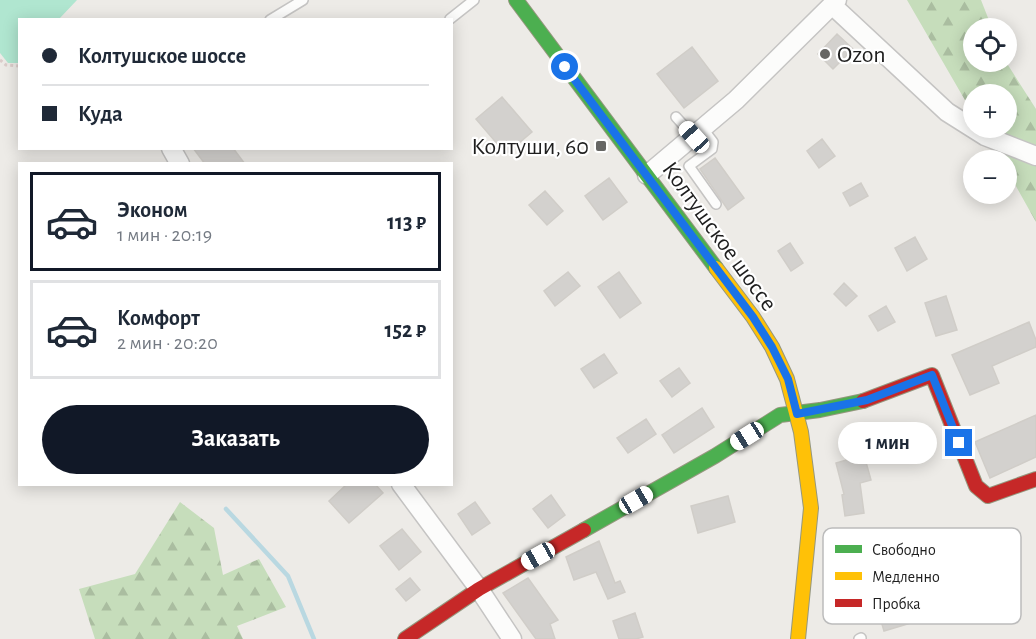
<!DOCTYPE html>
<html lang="ru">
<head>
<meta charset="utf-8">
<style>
  :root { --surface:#fff; --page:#f6f6f7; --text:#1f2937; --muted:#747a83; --line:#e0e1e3; --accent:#111827 }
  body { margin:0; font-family:"Alegreya Sans",sans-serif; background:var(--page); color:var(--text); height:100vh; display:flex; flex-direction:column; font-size:22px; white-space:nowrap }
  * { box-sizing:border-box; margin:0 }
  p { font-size:20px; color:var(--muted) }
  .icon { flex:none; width:33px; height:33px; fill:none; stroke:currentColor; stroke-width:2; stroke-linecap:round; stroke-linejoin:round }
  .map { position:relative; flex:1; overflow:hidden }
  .panel { position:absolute; left:18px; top:162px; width:435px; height:324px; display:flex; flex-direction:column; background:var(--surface); border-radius:0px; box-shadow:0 3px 15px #0003 }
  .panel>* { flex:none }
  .top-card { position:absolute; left:18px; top:18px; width:435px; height:132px; border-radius:0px; box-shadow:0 3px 15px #0003; display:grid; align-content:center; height:132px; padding:0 24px; background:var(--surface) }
  .controls { position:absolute; left:963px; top:18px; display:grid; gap:12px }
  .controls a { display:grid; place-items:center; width:54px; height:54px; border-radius:50%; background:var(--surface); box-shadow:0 3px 15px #0003; font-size:30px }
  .end { position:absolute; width:27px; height:27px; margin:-14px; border:8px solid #1a73e8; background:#fff; box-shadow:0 0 0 3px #fff }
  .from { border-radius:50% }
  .bubble { position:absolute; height:42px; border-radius:21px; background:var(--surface); box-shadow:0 3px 15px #0003; font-size:20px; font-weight:600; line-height:42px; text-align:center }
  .car { position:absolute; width:18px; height:36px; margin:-18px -9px; border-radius:8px; box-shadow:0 0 4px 2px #0007; background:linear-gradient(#fff 24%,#345 0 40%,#fff 0 76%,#345 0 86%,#fff 0) }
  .top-card b { display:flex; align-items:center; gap:21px; height:57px; font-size:22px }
  .top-card b+b { border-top:2px solid var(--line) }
  .top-card i { width:15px; height:15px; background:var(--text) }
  ul { padding:10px 0 0; list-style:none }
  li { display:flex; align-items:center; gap:18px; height:99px; margin:0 12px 9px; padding:0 12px; border:3px solid var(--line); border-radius:0px }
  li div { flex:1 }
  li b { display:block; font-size:22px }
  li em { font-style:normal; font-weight:600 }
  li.on { border-color:var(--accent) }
  li>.icon { width:54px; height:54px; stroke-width:1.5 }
  .button { display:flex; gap:12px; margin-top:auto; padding:12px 24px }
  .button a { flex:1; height:69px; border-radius:36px; background:var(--accent); color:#fff; font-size:24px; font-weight:600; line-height:69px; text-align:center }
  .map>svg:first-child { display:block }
</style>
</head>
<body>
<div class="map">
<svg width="1036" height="639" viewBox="0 0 1036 639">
  <defs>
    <pattern id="forest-firs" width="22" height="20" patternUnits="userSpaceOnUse" patternTransform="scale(1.5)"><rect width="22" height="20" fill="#c6ddbb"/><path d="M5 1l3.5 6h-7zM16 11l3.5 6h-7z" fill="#aabda0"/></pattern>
  </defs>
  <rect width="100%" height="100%" fill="#edebe7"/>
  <path fill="url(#forest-firs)" d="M907,0H981L992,28H974V62H1006L1036,109V222L1007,170L1006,160H1001L982,128H1006V94H974L973,114Z
    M180,502L214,528L223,575L259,559L286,607L237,626L243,639H95L79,589L135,574Z"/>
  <path fill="#b0e6d0" d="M0,0H77L59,19L20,20L18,63H8L0,53Z"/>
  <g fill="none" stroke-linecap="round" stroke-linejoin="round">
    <path stroke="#b9d8e1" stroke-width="4.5" d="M226,509L288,576L314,639"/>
  </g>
  <path fill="#d3d1ce" stroke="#d0cdc8" stroke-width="1.5" d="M837,34L853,49L833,69L818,54Z
    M692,47L718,81L684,108L657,74Z
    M502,97L532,132L506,154L476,119Z
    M822,139L835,156L819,168L807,151Z
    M193,148H233L245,164H205Z
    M715,158L744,198L728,210L700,169Z
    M609,178L627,202L603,220L585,196Z
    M861,183L868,196L850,206L843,193Z
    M545,191L563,211L547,225L529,205Z
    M915,237L927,259L907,271L895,248Z
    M790,243L803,263L791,271L778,251Z
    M568,272L580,286L555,306L544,291Z
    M619,272L641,303L620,318L598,287Z
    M844,283L857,296L846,306L834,294Z
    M946,296L957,330L936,336L925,303Z
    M886,306L895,322L878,331L869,316Z
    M1029,322L1036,340V347L992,366L999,383L970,395L952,355Z
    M604,354L617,373L594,388L581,369Z
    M679,368L690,383L672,397L660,381Z
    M702,408L714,427L674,453L662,435Z
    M1036,415V457L990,478L975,442Z
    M646,419L656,434L628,453L617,438Z
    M864,455L871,480L860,483L864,513L845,516L842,495L844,494L836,463Z
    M347,484H375L383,493L349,523L329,501Z
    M551,495L565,515L548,528L533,509Z
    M728,496L735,522L698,533L691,506Z
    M475,502L490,523L472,535L458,514Z
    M402,529L421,552L399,570L380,546Z
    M599,541L615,583L620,581L625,592L608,599L596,572L574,580L566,557Z
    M410,578L420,590L406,601L396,589Z
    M528,578L558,620L550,624L555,639H536L503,593Z
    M934,590L941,614L884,631L877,607Z
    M635,613L643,637L636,639H619L613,621Z"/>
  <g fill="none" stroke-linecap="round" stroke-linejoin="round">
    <g stroke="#c5c4c3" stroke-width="12">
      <path id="lane" d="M450,19L474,0
        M270,20L303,0
        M676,117L694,137
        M703,129L713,142L712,149L689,166L716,204
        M859,639L861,638"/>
    </g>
    <g stroke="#c5c4c3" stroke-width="21">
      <path id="street" d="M832,5L947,112L985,136L1036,156
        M171,148L180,164
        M647,175L736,100L837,0
        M401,484L479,589L512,639"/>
    </g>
    <g stroke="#95977e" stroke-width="16">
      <path id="fast" d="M516,0L716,268
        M584,530L715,456L780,415L820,410L863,401"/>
    </g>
    <g stroke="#95977e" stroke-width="16">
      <path id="slow" d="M716,268L753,317L772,347L787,379L801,432L811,508L798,639"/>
    </g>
    <g stroke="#95977e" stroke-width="16">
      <path id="jam" d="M863,401L932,375L976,486L988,496L1036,479
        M405,639L479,589L584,530"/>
    </g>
    <path stroke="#dbccca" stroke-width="3" stroke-dasharray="3 3" stroke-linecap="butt" d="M0,60L6,65L20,66"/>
    <use href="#lane" stroke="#fcfcfb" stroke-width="9"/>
    <use href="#street" stroke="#fcfcfb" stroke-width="18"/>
    <use href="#fast" stroke="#4caf50" stroke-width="14"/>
    <use href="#slow" stroke="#ffc107" stroke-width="14"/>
    <use href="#jam" stroke="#c62828" stroke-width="14"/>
  </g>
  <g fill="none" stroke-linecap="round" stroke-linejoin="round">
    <path stroke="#1a73e8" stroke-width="8" d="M565,67L753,317L772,347L788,379L797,414L867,400L932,375L959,443"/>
  </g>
  <g fill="#666664" stroke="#fff" stroke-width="2">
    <circle cx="825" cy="54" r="6"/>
    <rect x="595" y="140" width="12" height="12" rx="3"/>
  </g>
  <g text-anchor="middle" stroke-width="4.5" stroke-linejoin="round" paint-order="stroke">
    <g font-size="24" fill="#1e1e1e" stroke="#fff" text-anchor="start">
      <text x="837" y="62">Ozon</text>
      <text x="589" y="154" text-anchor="end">Колтуши, 60</text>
    </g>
    <g font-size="24" fill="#1e1e1e" stroke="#fff">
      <text transform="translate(720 236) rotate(54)" y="8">Колтушское шоссе</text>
    </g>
  </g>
  <rect x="823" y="528" width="198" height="96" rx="9" fill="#fff" stroke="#bcbcbc" stroke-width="1.5"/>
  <rect x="835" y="545" width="27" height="8" fill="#4caf50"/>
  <rect x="835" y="572" width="27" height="8" fill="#ffc107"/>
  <rect x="835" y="599" width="27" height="8" fill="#c62828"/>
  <g font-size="16" fill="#1e1e1e">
    <text x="872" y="555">Свободно</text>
    <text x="872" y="582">Медленно</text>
    <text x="872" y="609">Пробка</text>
  </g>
</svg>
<div class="controls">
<a><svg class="icon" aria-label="locate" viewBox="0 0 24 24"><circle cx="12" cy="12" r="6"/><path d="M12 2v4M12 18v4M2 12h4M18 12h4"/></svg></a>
<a>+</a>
<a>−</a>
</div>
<i class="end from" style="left:565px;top:67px"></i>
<i class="end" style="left:959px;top:443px"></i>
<div class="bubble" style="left:838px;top:422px;width:99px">1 мин</div>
<i class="car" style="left:694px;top:137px;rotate:318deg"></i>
<i class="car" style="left:747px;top:436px;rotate:238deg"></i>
<i class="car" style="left:636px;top:500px;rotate:60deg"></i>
<i class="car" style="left:538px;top:556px;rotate:241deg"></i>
<div class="top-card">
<b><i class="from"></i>Колтушское шоссе</b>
<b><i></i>Куда</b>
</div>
<section class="panel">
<ul>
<li class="on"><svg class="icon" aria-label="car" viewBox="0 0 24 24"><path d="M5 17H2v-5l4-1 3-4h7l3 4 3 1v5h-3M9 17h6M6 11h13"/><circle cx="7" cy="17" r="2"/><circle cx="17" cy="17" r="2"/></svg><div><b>Эконом</b><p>1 мин · 20:19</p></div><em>113 ₽</em></li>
<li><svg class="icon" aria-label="car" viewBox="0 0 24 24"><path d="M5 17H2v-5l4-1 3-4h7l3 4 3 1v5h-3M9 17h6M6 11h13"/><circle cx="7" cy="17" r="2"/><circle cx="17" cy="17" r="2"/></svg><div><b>Комфорт</b><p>2 мин · 20:20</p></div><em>152 ₽</em></li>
</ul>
<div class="button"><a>Заказать</a></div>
</section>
</div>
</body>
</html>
